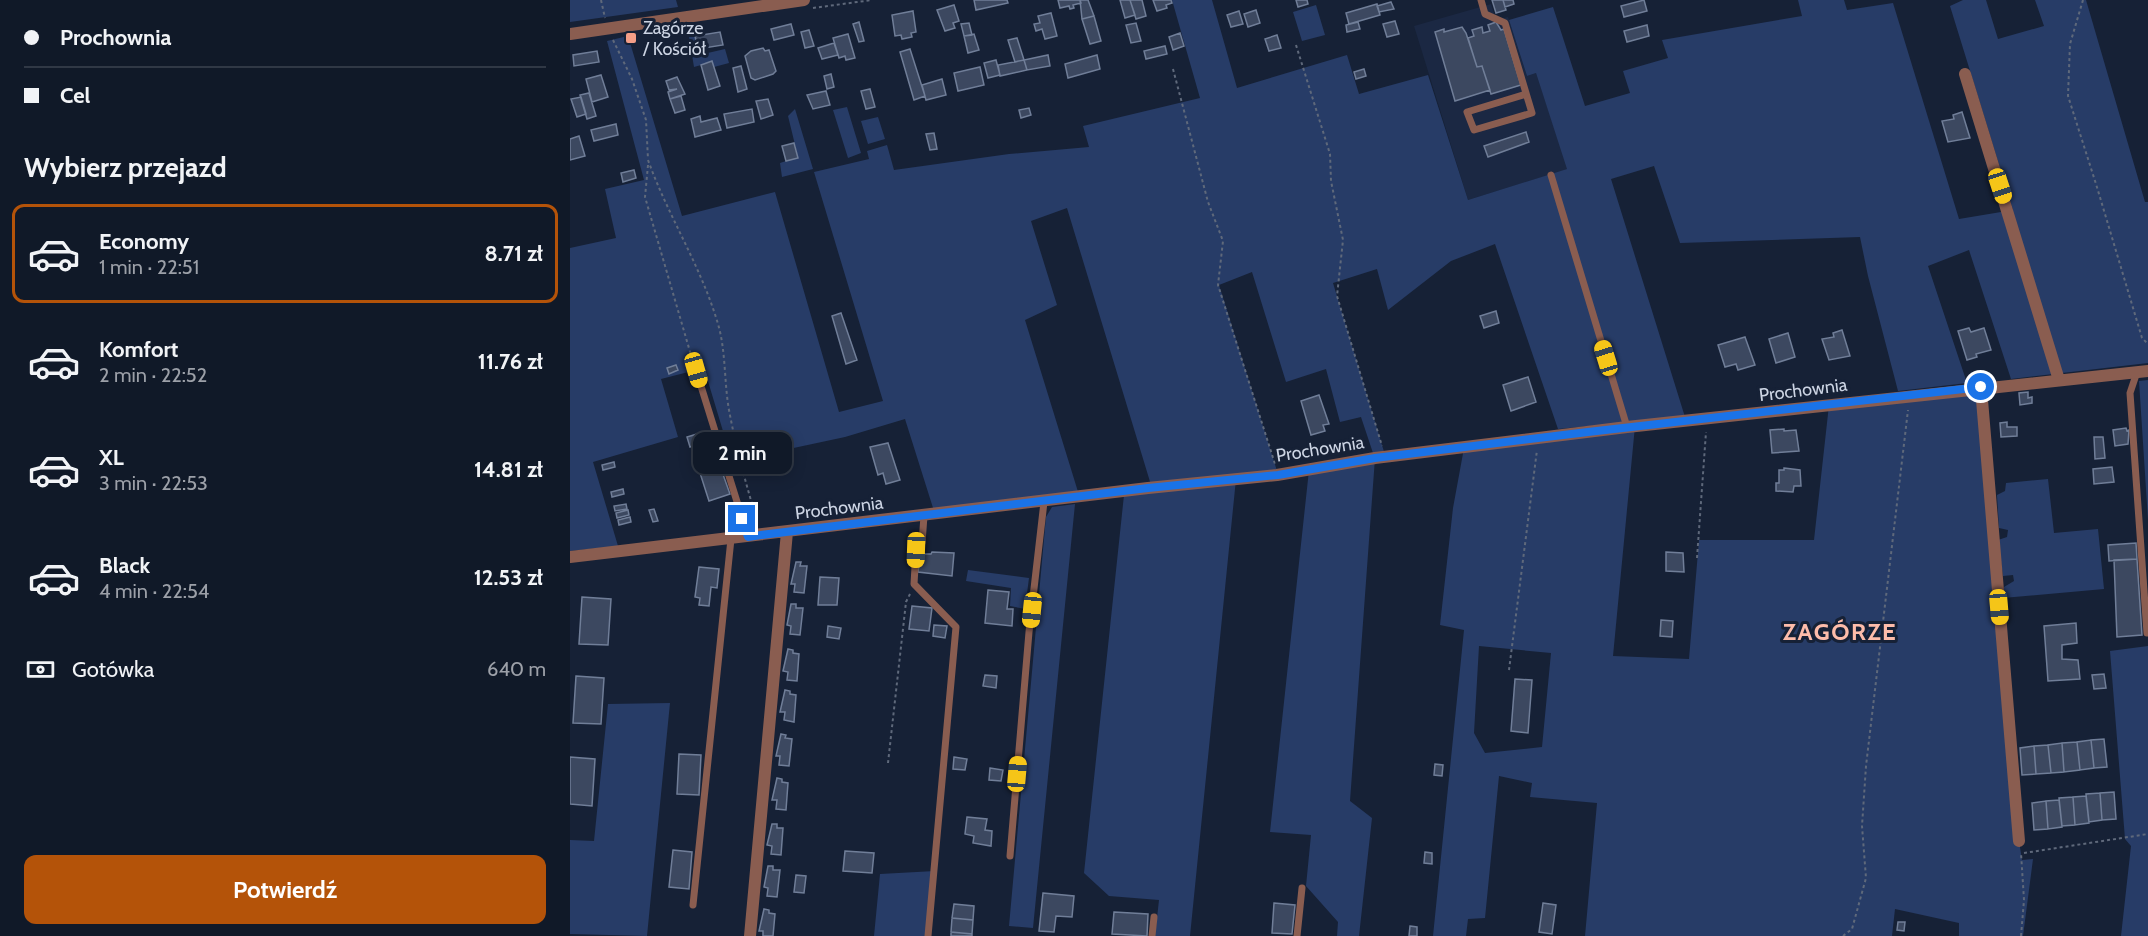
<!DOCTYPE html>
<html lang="pl">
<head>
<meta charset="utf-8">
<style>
  :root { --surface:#101928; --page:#1e2634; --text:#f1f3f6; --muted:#9ca0a8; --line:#303845; --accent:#b45309 }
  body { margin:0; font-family:Cabin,sans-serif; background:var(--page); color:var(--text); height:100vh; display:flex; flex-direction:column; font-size:22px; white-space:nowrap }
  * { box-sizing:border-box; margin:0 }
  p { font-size:20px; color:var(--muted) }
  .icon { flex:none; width:33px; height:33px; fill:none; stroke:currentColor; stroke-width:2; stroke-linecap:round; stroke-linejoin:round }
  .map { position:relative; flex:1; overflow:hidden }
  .details { display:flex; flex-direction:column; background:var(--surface); width:570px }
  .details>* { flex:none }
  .hud { display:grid; align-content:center; height:132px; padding:0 24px; background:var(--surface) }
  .end { position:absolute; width:27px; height:27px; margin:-14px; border:8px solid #1a73e8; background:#fff; box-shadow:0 0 0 3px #fff }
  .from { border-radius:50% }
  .bubble { position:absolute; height:42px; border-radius:12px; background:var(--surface); box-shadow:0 3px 15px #0003,0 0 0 2px var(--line); font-size:20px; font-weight:700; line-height:42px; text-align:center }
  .car { position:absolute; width:18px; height:36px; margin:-18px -9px; border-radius:8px; box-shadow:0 0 4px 2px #0007; background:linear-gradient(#f5c518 24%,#345 0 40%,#f5c518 0 76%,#345 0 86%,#f5c518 0) }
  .hud b { display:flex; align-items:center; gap:21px; height:57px; font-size:22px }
  .hud b+b { border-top:2px solid var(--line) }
  .hud i { width:15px; height:15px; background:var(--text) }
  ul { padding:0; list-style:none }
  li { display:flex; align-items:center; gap:18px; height:99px; margin:0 12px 9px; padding:0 12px; border:3px solid transparent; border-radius:12px }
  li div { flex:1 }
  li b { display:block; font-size:22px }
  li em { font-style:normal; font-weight:700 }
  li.on { border-color:var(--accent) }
  li>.icon { width:54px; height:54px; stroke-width:1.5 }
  h2 { padding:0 24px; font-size:27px; line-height:72px }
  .pay { display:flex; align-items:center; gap:15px; height:66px; padding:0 24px; font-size:22px }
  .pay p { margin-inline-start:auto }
  .primary-button { display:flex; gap:12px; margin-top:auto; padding:12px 24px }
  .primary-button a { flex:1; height:69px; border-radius:12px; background:var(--accent); color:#fff; font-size:24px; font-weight:700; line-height:69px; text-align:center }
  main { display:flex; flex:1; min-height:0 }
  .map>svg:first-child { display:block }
</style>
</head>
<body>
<main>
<section class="details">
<div class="hud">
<b><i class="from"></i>Prochownia</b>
<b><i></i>Cel</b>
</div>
<h2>Wybierz przejazd</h2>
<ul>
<li class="on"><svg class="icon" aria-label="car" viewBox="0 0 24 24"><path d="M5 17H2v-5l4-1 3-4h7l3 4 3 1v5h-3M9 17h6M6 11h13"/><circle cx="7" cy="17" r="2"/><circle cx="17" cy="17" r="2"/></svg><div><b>Economy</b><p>1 min · 22:51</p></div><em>8.71 zł</em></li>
<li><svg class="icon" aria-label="car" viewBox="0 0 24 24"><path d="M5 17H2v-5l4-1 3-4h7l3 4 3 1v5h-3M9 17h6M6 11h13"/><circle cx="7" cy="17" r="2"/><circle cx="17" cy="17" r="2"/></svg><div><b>Komfort</b><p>2 min · 22:52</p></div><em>11.76 zł</em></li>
<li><svg class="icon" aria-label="car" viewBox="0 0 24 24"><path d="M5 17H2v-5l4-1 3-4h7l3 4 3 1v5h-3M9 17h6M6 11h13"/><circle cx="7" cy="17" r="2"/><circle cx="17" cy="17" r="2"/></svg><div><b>XL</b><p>3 min · 22:53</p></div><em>14.81 zł</em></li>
<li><svg class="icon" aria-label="car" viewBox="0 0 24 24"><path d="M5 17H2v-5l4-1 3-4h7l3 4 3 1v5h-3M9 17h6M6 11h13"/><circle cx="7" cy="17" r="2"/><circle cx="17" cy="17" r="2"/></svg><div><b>Black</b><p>4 min · 22:54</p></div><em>12.53 zł</em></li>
</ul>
<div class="pay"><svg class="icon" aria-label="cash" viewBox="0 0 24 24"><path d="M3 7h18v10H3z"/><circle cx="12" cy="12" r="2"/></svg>Gotówka<p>640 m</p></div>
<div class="primary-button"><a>Potwierdź</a></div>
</section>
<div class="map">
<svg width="1578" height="936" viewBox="0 0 1578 936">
  <rect width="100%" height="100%" fill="#162136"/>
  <path fill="#1b2843" d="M921,4L926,20L938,17L957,76L966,73L998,169L898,200L844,26Z"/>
  <path fill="#273c67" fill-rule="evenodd" d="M0,0H106L108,7L0,22Z
    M602,0H642L667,88L777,55L789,94L858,75L898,200L997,169L966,73L957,76L939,20L983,7L1015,106L1060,93L1053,71L1098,58L1092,40L1232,16L1228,0H1274L1277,10L1323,3L1389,219L1443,210L1380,6L1393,0H1416L1428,39L1474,26L1465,0H1516L1575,202H1578V363L1441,379L1399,250L1358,266L1397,383L1328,391L1298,276L1290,237L1110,243L1084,166L1041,179L1115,417L988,429L925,244L881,261L818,310L807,269L763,283L815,455L804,456L791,417L770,422L756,369L716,382L682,272L649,285L707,471L581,485L497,208L461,221L487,305L455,320L509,495L364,511L335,419L275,437L162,461L134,368L91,379L108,437L23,462L48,546L0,551V248L46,238L35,189L74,180L37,41L58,36L112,216L205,192L269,412L313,401L244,172L299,159L297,151L317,145L324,170L439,154L519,147L513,126L630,98Z
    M746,5L755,35L732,41L723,12Z
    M125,36L129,55L155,49L159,63L144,67L142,62L124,67L119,37Z
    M277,107L291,153L278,158L263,110Z
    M225,109L243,169L212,177L210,163L228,157L218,116Z
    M308,117L315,139L298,144L291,121Z
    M1578,380V520L1569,381Z
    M1411,388L1449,841L1452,860L1463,859L1453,936H1389V923L1325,909L1322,936H1015L1027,803L960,797L962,783L929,776L915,918L898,919L896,936H863L894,630L870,625L883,508L894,448L1065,426L1043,656L1119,659L1129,540H1244L1259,405ZM909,646L981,653L972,747L915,753L904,733Z
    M805,458L780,801L802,818L789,936H767L768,922L736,886L741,835L700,832L739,470Z
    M666,479L620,936H585L589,900L539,896L514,873L554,495Z
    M1478,479L1484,533L1528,529L1534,589L1433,598L1434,587L1444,581L1443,575L1433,576L1428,540L1437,537L1438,530L1429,528L1427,495L1435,491L1436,483Z
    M505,504L463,928L439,926L476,517L482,507Z
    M398,570L459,578L455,609L440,606L441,588L396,581Z
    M1578,646V936H1551L1561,846L1555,839L1540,651Z
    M100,703L77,936L0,934V840L24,841L38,704Z
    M365,871L355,936H304L310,874Z"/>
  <path fill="#3c4860" stroke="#707e98" stroke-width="1.5" d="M404,0H437L438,3L406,10Z
    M488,0H510L511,3L503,5L504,8L500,9L499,6L490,8Z
    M510,0H518L524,16L512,19Z
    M550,0H560L565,15L555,18Z
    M560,0H572L576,16L566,19Z
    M583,0H601L602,3L596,5L597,8L587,11Z
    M726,0H737L738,4L728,7Z
    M922,0H933L936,10L926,13Z
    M933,0H943L944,4L935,7Z
    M1074,0L1077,11L1054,17L1051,6Z
    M821,2L824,9L809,12L807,6Z
    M807,4L810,15L779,24L776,13Z
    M384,5L389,21L383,23L385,28L375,31L367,10Z
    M686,10L690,23L678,27L674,14Z
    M343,11L346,32L341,33L342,37L332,39L331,35L325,36L322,15Z
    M669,11L673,24L661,27L657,15Z
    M481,13L487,36L475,39L472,29L466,31L464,24L470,23L468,16Z
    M524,16L531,41L520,44L512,19Z
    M825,21L829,34L817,37L813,24Z
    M289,22L294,41L289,42L283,24Z
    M788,22L790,29L777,32L776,25Z
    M926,22L931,30L934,29L951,85L921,94L912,66L907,67L898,38L904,36L902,30L912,27L913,33L920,31L918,25Z
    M399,23L402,35L394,36L391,24Z
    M566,23L571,41L561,43L556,25Z
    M221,24L224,35L204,40L201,29Z
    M1077,25L1079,36L1057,42L1054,31Z
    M892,27L896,33L907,67L912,66L920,90L885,101L865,32L874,29V32Z
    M239,30L244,46L235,48L231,32Z
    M150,32L153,45L128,49L125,36Z
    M610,33L614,46L603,50L599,37Z
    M278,34L285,58L276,60L275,56L269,58L263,38Z
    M404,34L409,50L398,53L394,36Z
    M707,35L711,48L699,51L695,39Z
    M447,38L454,60L445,62L438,40Z
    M264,43L268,55L252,59L248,48Z
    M595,46L597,54L576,59L574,51Z
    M193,48L195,51L199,50L206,71L203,74L185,80L181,78L175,56L181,51Z
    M340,49L355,96L344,100L330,52Z
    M27,51L29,62L4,66L3,55Z
    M478,55L480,66L457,70L454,60Z
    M527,55L530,69L498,78L495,64Z
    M426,60L430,75L418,78L414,63Z
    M454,60L457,70L430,76L428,65Z
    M142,61L150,86L138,90L131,65Z
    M171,66L177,89L168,92L163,68Z
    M410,67L414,85L388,91L384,73Z
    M794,69L796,76L786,79L784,72Z
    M261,74L264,87L257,89L254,76Z
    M31,75L38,97L22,102L16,79Z
    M107,77L115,94L100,99L98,92L107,89L99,90L96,81Z
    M372,79L376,95L356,100L352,85Z
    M300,89L305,107L296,109L291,91Z
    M256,91L260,105L243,109L237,95Z
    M19,93L26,116L17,119L10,95Z
    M111,96L115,110L105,113L100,99Z
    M11,97L16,114L7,117L1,99Z
    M198,99L203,115L191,119L186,101Z
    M459,108L461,115L451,118L449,110Z
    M182,109L184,122L157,128L154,114Z
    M1392,112L1400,138L1378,142L1372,121L1384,119L1383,115Z
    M130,116L131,122L147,118L151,130L125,137L121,119Z
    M46,124L48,135L24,141L21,130Z
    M956,132L959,142L918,157L914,146Z
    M364,133L367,149L360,150L356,134Z
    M9,136L15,156L0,160V139Z
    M224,143L228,158L216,161L212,146Z
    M64,170L66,178L53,182L51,173Z
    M926,311L929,323L914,328L910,316Z
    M271,313L287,360L276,364L262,316Z
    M1399,328L1401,332L1414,328L1421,350L1406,354L1407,357L1397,360L1388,331Z
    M1272,330L1280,356L1259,360L1252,339L1264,337L1263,333Z
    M1218,333L1225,357L1206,363L1199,339Z
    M1175,337L1185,365L1168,370L1166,364L1155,367L1148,345Z
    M106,365L108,370L99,374L97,368Z
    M958,377L966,402L941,411L933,385Z
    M1458,392V398L1462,397V403L1450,405L1449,393Z
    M749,395L759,424L753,425L755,431L741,435L731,401Z
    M1437,422V427H1447V436L1431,437L1430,423Z
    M1556,428L1557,431L1559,430L1558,444L1545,446L1543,430Z
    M1214,429V431L1226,430L1229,451L1202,453L1200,430Z
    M127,434L129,444L120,447L117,437Z
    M1524,437H1533L1535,458L1525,459Z
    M318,443L330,480L316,484L313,473L308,475L300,447Z
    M133,456L136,466L127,469L124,459Z
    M44,462L45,467L33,470L32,465Z
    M150,466L160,494L139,501L130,473Z
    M1542,467L1544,482L1524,484L1523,469Z
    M1214,468L1230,470L1231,486H1224L1223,492L1206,491V483H1209V470H1214Z
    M53,489L54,494L42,497L41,492Z
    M56,504L57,509L45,511L44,506Z
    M84,509L88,521L83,522L79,510Z
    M58,510L59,515L47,518L46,513Z
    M60,517L61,522L49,525L48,520Z
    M1566,543L1567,559L1539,561L1538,545Z
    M362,552L384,553L382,576L348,572L350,554H361Z
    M1096,552L1113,553L1114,572L1096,571Z
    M1567,559L1572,635L1547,637L1544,560Z
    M226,562H231L230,566H237L234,593L224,592L225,584H221Z
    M129,567L149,569L147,588L141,587L139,606L129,605L130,598L125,597Z
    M250,577L269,578L267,605H248Z
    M418,590L439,592L437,609H443L442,626L415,623Z
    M12,597L41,599L38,645L9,644Z
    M221,604H226V608H233L230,635L220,634L221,626L217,625Z
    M342,606L362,608L359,631L339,629Z
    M1091,620L1103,621L1102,637L1090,636Z
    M1506,623L1507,643L1492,645V659L1508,660L1510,679L1478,681L1474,626Z
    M364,625L377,626L375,638L363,636Z
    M258,626L271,628L269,639L257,637Z
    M218,649L223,650V653L229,654L227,681L217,680L218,672L213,671Z
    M1534,674L1536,688L1524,689L1522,675Z
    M415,675L427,676L426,688L413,686Z
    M6,676L34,678L31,724L3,723Z
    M945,679L962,680L958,733L941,731Z
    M215,690L220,691V694L226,695L224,722L214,720L215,712H210Z
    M211,734L216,735L215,738L222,739L219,766L209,765L210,756H206Z
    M1534,739L1537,767L1524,768L1521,740Z
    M1521,740L1524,768L1510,770L1507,742Z
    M1507,742L1510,770L1494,772L1492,743Z
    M1492,743L1494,772L1481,773L1478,745Z
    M1478,745L1481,773L1466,774L1464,746Z
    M1464,746L1466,774L1452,775L1450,748Z
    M109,754L131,755L129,795L107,794Z
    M0,757L25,759L22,806L0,804Z
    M384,757L397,759L395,770L383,769Z
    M865,764L873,765L872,776L864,775Z
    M420,768L433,770L431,781L419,780Z
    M207,778L212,779V782L218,783L216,810L206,809L207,800H202Z
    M1544,792L1546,819L1532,820L1530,793Z
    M1530,793L1532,820L1519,822L1516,794Z
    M1516,796L1519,823L1505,825L1503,797Z
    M1503,797L1505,825L1492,826L1489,798Z
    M1489,800L1492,827L1478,829L1476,801Z
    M1476,801L1478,829L1464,830L1462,803Z
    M397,817L417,819L415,830L422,831L421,846L403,843L404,836L395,834Z
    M202,824H207V828H213L211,855L201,854L202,846L197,845Z
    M103,850L122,852L119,889L99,887Z
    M275,851L304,853L302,873L273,871Z
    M855,852L862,853V864L854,863Z
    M198,866H203V870H210L207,897L197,896L198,888L194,887Z
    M226,875L236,876L234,893L224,892Z
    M473,893L504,896L502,917L486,916L484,932L469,931Z
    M704,903L725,905L722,934L702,933Z
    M973,903L986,905L982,934L969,932Z
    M384,904L404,906L403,920L382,918Z
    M194,909L199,910V913L205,914L203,936H193V931H189Z
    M544,912L578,914L577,936L542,934Z
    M382,918L403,920L402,934L381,932Z
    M1328,922H1335L1334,931L1327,930Z
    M840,926L847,927V936H839Z
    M381,932L402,934V936H381Z"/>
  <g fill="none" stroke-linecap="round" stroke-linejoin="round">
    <path stroke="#5f697b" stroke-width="2" stroke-dasharray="3 3" stroke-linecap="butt" d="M31,0L35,18
      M1513,0L1500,44L1498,96L1526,184L1572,338L1578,344
      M243,8L302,0
      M43,40L62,79L76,120L78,159
      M726,45L760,154L761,181L773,240L767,296L812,446
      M603,69L638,202L653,241L648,285L705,464
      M78,160C98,216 131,266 148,324C156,351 154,382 159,410C166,448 176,484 187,521
      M78,165L75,197L123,362
      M1127,558L1136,432
      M939,670L967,450
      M318,763L336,602L340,594
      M1454,853L1578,834
      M1273,936L1282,929L1296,878L1292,826L1296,766L1338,410
      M1451,936L1454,900L1451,853"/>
    <path stroke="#8a5d50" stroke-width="7" d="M911,0L915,14L935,23L962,113L904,130L897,112L956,94
      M981,175L1057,427
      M126,370L178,537
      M1567,372L1560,393L1577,633
      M354,516L352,543L346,550L344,584L386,627L358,936
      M440,856L459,632L474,502
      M123,905L161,539
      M582,936L584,917
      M727,936L732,888"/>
    <path stroke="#8a5d50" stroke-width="12" d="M0,34L234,0
      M1395,74L1489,380
      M1411,388L1449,841
      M0,557L578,488L707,475L805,458L1057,427L1578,371
      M180,936L217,532"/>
  </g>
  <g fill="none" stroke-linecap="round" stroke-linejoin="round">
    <path stroke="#1a73e8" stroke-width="8" d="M172,519L178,537L191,535L578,488L708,475L805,458L1018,432L1411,387"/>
  </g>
  <rect fill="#f49e87" stroke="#162136" stroke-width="2" x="55" y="32" width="12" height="12" rx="3"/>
  <g text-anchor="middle" stroke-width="6" stroke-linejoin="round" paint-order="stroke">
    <g font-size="18" fill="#ccd4e3" stroke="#162136" text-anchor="start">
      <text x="73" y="34">Zagórze<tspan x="73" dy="21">/ Kościół</tspan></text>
    </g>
    <g font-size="18" fill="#ccd4e3" stroke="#162136">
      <text transform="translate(1233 390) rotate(-7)" y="6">Prochownia</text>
      <text transform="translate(750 449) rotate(-9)" y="6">Prochownia</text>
      <text transform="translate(269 508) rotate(-7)" y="6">Prochownia</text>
    </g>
    <g font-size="24" font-weight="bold" letter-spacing="1.5" fill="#fdbcaa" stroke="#162136">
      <text x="1270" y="640">ZAGÓRZE</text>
    </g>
  </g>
</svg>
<i class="end from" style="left:1411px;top:387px"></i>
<i class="end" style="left:172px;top:519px"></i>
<div class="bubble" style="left:123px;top:432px;width:99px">2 min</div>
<i class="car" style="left:1430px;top:186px;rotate:162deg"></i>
<i class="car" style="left:1036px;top:358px;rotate:343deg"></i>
<i class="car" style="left:126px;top:370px;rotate:164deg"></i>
<i class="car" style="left:346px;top:550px;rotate:182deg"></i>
<i class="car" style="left:1429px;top:607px;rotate:175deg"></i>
<i class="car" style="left:462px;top:610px;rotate:186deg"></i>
<i class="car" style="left:447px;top:774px;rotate:5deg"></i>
</div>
</main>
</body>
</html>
